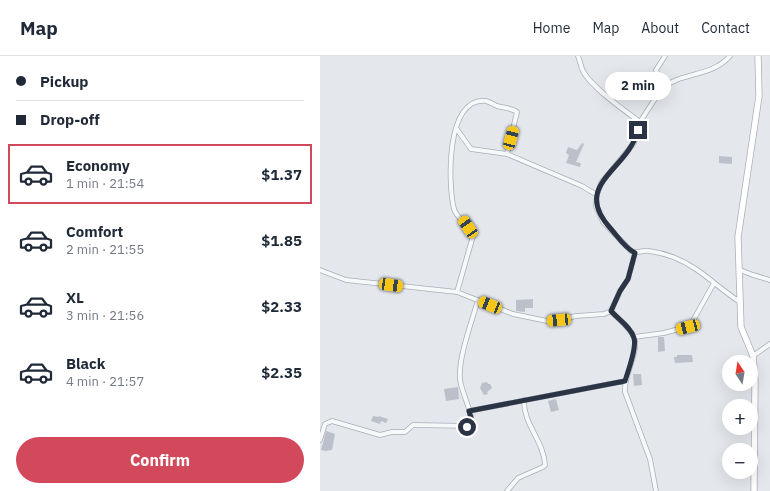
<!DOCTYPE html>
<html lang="en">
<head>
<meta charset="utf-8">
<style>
  :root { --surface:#fff; --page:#f6f6f7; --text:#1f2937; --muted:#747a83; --line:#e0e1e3; --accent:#d1495b }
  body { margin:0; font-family:"IBM Plex Sans",sans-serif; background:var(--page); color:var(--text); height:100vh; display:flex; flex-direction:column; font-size:15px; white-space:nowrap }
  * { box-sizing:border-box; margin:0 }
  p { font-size:13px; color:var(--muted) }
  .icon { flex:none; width:22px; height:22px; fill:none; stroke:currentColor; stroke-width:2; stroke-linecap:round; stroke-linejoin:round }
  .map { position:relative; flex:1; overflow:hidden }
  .side { display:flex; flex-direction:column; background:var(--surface); width:320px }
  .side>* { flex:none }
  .hud { display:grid; align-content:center; height:88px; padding:0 16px; background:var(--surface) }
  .needle { width:26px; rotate:348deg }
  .controls { position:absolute; left:402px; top:299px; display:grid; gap:8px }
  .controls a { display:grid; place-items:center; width:36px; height:36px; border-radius:50%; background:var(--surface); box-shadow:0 4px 16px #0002; font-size:20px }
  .end { position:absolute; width:18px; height:18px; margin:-9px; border:5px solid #2b3445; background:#fff; box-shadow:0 0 0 2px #fff }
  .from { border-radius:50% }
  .bubble { position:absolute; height:28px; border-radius:14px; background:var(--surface); box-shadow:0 4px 16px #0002; font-size:13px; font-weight:700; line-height:28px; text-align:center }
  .car { position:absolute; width:12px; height:24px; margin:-12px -6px; border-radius:5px; box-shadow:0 0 3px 1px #0007; background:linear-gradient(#f5c518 24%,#345 0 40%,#f5c518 0 76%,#345 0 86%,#f5c518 0) }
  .hud b { display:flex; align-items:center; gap:14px; height:38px; font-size:15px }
  .hud b+b { border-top:1px solid var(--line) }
  .hud i { width:10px; height:10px; background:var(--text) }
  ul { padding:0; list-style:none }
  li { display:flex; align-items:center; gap:12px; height:60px; margin:0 8px 6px; padding:0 8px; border:2px solid transparent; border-radius:0px }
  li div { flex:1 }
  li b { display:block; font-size:15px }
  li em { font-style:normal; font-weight:700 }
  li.active { border-color:var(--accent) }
  li>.icon { width:36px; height:36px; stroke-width:1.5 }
  .cta { display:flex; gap:8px; margin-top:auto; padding:8px 16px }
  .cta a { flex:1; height:46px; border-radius:24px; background:var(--accent); color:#fff; font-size:16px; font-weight:700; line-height:46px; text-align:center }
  header { display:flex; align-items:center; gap:24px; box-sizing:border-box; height:56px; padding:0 20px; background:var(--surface); border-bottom:1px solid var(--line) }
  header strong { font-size:19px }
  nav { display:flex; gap:22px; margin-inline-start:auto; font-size:14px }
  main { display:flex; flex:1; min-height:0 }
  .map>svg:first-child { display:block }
</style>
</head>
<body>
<header>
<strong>Map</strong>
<nav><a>Home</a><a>Map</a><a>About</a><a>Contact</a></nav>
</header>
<main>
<section class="side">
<div class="hud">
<b><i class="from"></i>Pickup</b>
<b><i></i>Drop-off</b>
</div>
<ul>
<li class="active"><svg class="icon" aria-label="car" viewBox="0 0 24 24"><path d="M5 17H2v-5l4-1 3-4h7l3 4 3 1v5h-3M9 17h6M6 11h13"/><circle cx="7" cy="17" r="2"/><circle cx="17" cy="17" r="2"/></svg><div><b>Economy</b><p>1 min · 21:54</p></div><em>$1.37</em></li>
<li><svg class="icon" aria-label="car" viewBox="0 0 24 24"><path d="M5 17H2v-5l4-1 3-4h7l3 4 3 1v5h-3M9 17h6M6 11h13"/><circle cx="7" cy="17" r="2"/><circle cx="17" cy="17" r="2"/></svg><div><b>Comfort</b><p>2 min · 21:55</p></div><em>$1.85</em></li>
<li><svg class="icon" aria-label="car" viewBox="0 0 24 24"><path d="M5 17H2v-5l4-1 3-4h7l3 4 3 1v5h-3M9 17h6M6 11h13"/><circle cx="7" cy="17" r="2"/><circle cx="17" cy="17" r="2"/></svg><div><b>XL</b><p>3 min · 21:56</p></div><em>$2.33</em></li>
<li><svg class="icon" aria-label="car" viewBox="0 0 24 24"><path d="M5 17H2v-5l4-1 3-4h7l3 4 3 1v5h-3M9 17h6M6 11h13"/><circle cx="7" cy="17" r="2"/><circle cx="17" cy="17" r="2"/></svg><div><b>Black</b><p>4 min · 21:57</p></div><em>$2.35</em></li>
</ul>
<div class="cta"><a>Confirm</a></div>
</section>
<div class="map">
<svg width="450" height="435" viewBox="0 0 450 435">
  <rect width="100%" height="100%" fill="#e4e7ec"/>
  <path fill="#bbc0ca" d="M262,87L264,88L256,106L261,107L260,111L246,107L249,99L246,97L248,91L257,94Z
    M399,100L412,101V108L399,107Z
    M213,243V252H205V256L196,255V244Z
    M338,281H344L345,295L338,296Z
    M357,299H372L373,306L355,307L354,301H357Z
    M313,318H321L322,329L314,330Z
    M167,326L168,328H170L172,332L167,336L168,338L164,339L160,332L162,327Z
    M138,331L139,343L126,345L124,333Z
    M236,343L239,354L231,356L228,345Z
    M53,360L59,361V360L68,363L66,367L61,365L60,368L51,365Z
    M6,375L15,378L12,394L5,395L1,394Z"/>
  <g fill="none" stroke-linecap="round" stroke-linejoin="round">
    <g stroke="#a9aeb7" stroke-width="5.5">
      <path id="minor" d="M258,0C260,5 261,11 263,15C271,31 305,55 320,66
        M345,0L336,14L342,32L320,66L314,87L281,127L277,139L276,150L283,166L311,195C317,198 322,194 329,195C337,196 345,198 353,201C381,212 395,230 420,246
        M342,32C362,16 392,21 410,0
        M136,72L151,93L187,98L262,130L277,139
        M0,214L26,224L137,236L193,258L227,265L239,264L256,260L284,258L291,255L300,235L308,223L315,197
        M420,214L433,219L450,224
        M137,236L153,180C149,170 136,161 134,153C128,129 125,41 166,45C170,46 173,48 177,50C184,52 192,52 197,56L187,98
        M291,255C298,263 309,271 314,281C320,295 303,320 305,336L330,403L336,435
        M314,281L344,277L370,270L394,227
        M433,300L450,288
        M149,355L305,325
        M0,384L5,368L12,365L60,379L72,376H85L93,369L152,370C154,359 141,336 140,323C138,302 152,265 158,244
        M187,435L198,422L223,411L225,409C224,385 203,368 204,344"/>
    </g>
    <g stroke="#a9aeb7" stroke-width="7">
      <path id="secondary" d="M434,435L435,325L433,300L421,271L418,181L439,40L438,0"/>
    </g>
    <use href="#minor" stroke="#f7f8fa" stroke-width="4"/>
    <use href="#secondary" stroke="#fff" stroke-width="5.5"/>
  </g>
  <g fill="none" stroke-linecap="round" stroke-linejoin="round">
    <path stroke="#2b3445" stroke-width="5" d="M147,371L153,369L149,355L305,325C308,315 317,292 314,282C311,271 298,263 291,255L300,235L308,223L315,197C305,192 298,181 291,173C250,128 308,115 318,74"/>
  </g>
</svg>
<div class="controls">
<a><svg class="needle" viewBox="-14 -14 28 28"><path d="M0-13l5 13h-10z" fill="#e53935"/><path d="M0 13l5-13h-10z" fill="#747a83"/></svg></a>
<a>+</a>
<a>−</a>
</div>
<i class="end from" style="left:147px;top:371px"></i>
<i class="end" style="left:318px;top:74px"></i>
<div class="bubble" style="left:285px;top:16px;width:66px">2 min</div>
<i class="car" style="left:191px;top:82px;rotate:15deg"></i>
<i class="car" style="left:148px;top:171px;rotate:326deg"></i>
<i class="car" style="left:71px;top:229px;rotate:98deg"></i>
<i class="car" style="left:170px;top:249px;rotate:292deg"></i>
<i class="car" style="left:239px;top:264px;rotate:265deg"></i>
<i class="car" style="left:368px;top:271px;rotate:255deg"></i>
</div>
</main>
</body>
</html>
